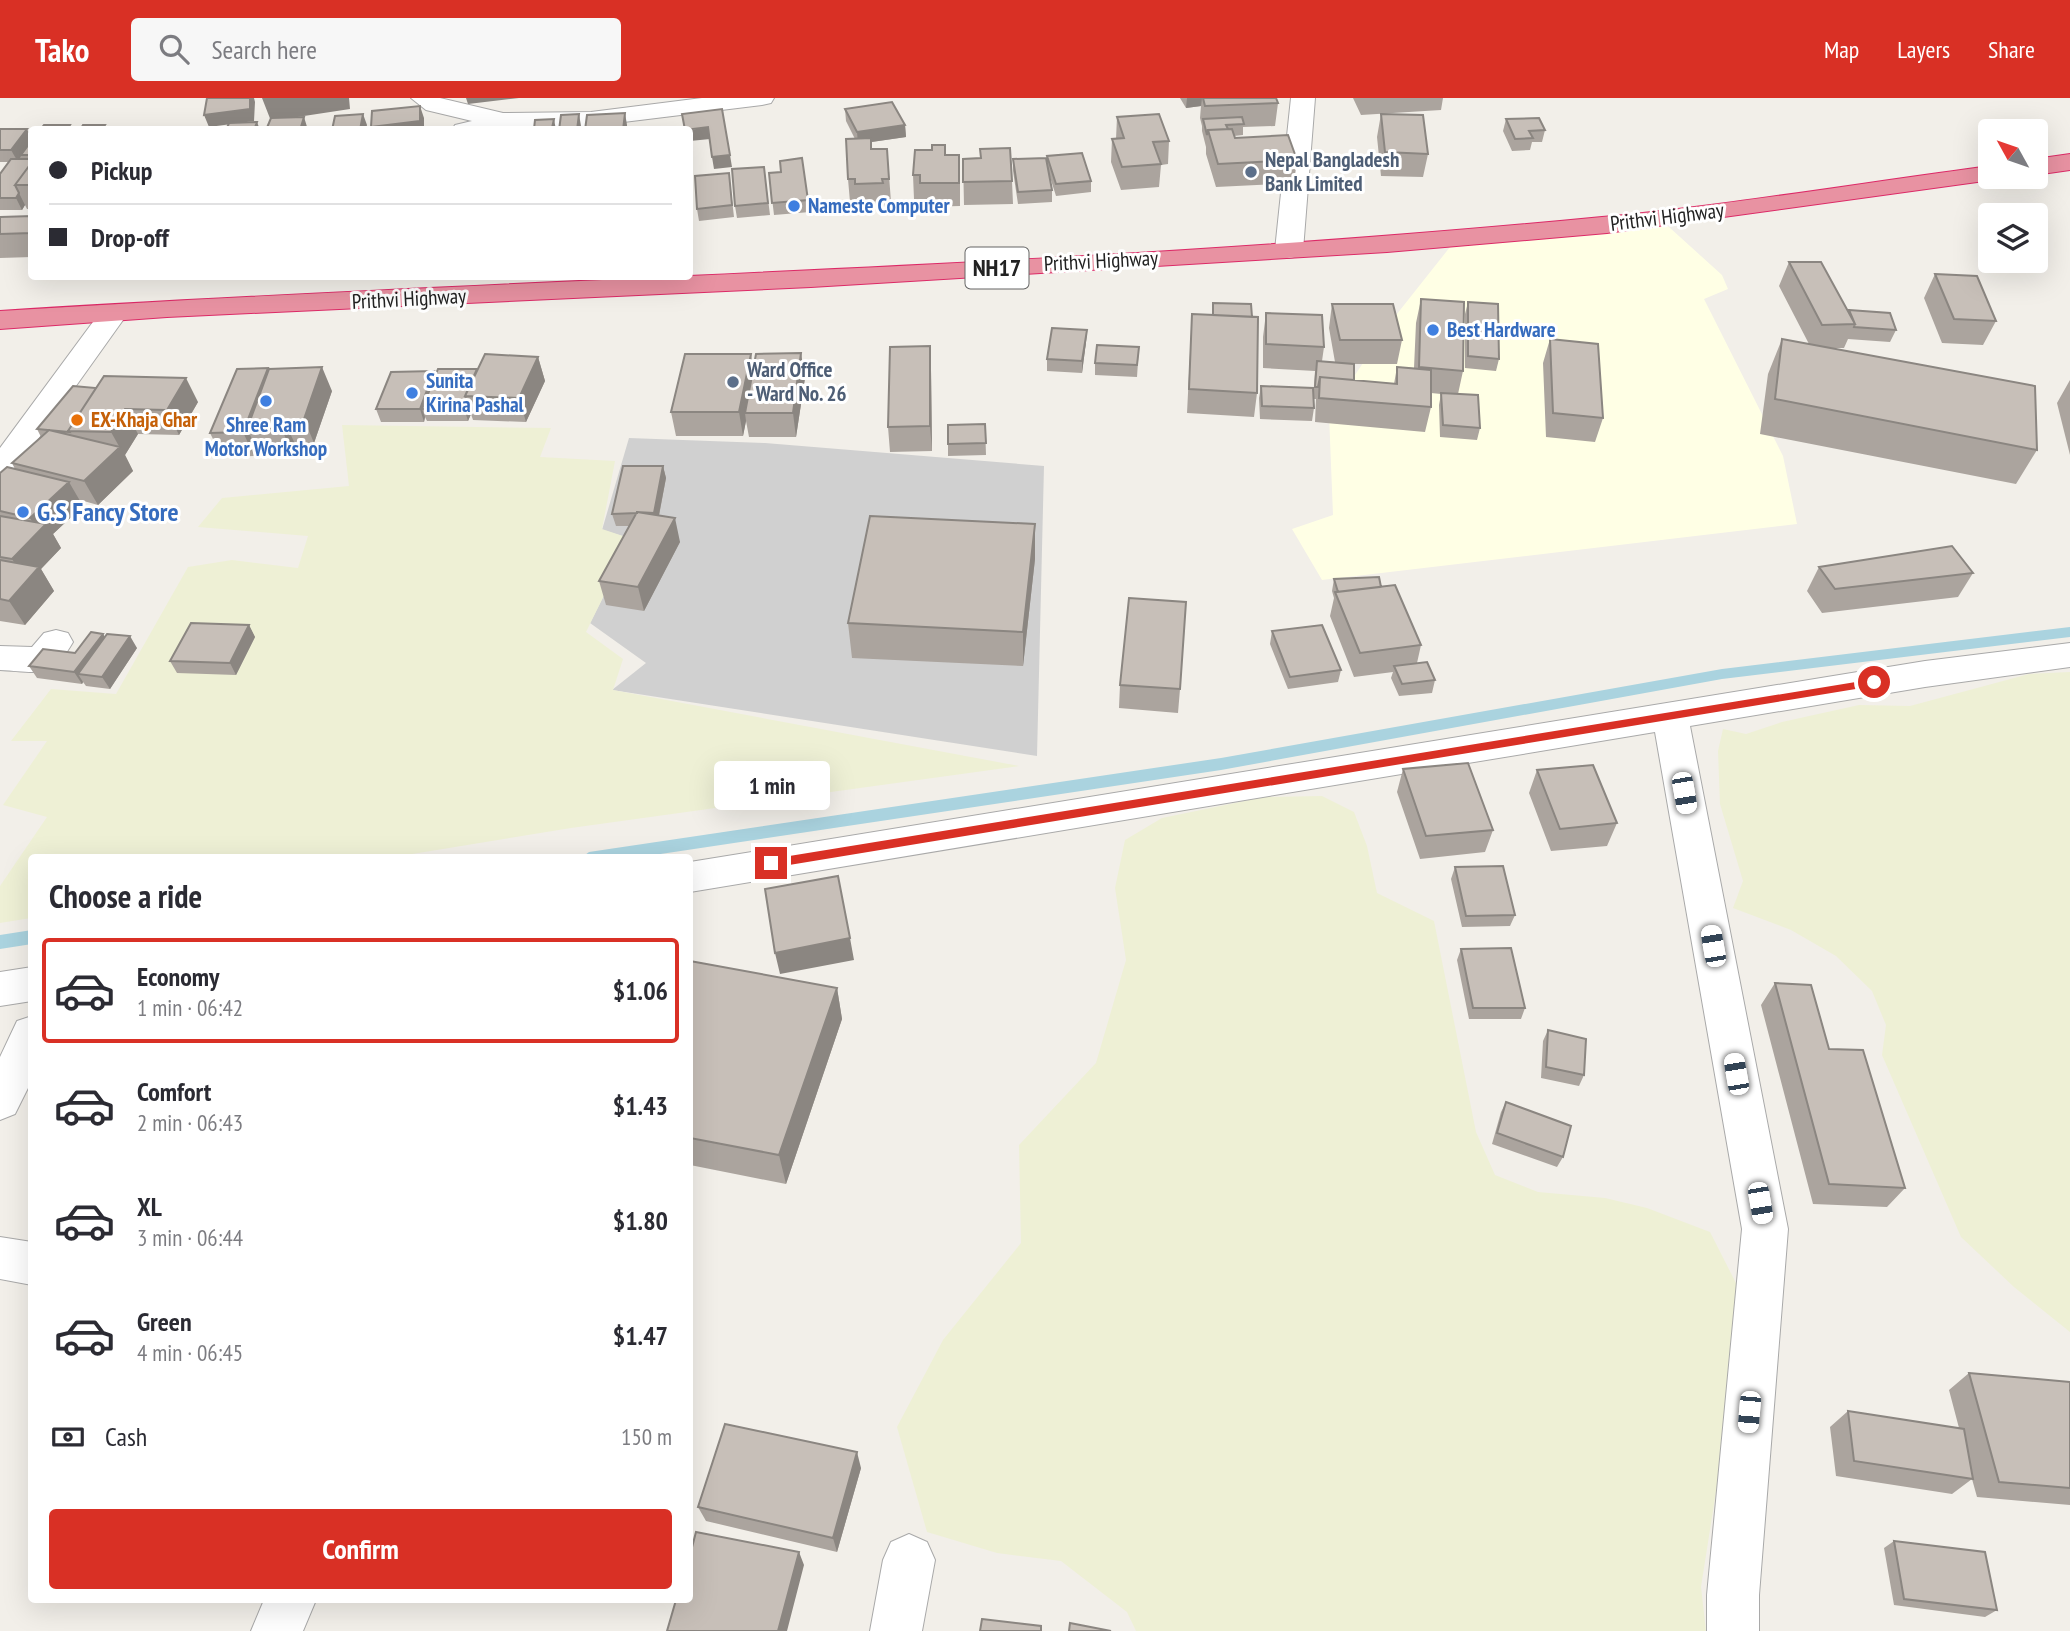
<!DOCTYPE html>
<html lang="en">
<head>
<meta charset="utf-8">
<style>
  :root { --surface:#fff; --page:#f7f7f7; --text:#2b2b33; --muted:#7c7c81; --line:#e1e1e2; --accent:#d93025 }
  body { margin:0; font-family:"PT Sans Narrow",sans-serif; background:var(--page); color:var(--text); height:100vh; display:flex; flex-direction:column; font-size:26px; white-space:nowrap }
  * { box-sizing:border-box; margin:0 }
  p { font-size:23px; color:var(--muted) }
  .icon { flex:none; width:38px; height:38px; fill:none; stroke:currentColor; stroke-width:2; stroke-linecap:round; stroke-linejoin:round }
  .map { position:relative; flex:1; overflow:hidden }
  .panel { position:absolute; left:28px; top:756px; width:665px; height:749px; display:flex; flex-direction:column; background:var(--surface); border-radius:7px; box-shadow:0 7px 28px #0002 }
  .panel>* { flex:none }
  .banner { position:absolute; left:28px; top:28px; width:665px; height:154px; border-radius:7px; box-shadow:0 7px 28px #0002; display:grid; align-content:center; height:154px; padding:0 21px; background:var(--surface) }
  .needle { width:46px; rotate:310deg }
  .tools { position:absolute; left:1978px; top:21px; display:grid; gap:14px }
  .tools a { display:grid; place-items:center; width:70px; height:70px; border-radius:7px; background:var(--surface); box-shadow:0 7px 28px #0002; font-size:35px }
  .end { position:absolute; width:32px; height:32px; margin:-16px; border:9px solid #d93025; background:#fff; box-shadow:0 0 0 4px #fff }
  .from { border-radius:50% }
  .bubble { position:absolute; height:49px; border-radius:7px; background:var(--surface); box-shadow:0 7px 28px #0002; font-size:23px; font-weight:700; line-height:49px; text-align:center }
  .car { position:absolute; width:21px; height:42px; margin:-21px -10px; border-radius:9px; box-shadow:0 0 5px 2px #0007; background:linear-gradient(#fff 24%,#345 0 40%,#fff 0 76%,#345 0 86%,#fff 0) }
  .banner b { display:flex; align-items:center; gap:24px; height:66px; font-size:26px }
  .banner b+b { border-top:2px solid var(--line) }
  .banner i { width:18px; height:18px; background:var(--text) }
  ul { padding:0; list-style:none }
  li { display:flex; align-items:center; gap:21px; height:105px; margin:0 14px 10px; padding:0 7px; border:4px solid transparent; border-radius:7px }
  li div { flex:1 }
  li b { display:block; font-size:26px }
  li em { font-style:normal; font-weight:700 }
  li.current { border-color:var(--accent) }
  li>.icon { width:63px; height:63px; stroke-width:1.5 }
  h2 { padding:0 21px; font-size:32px; line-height:84px }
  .pay { display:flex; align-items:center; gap:18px; height:77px; padding:0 21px; font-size:26px }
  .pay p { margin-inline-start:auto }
  .action { display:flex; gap:14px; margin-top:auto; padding:14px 21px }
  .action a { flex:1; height:80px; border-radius:7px; background:var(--accent); color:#fff; font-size:28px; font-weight:700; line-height:80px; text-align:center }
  header { display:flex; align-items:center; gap:42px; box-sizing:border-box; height:98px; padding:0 35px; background:var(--accent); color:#fff }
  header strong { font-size:33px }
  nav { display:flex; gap:38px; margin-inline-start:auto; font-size:24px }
  .search { width:490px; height:63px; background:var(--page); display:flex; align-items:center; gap:18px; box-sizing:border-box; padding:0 24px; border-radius:7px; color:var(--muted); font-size:26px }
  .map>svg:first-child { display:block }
</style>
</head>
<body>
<header>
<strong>Tako</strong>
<div class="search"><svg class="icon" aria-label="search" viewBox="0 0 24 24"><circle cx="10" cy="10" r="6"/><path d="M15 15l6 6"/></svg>Search here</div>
<nav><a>Map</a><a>Layers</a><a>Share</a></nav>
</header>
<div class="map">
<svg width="2070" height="1533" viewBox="0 0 2070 1533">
  <rect width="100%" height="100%" fill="#f2efe9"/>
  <path fill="#ffffe5" d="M1659,120L1722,177L1728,191L1704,201L1783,358L1797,426L1322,482L1292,431L1333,417L1329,316L1389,226L1450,149Z"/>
  <path fill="#d0d0d0" d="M629,340L765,345L1044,368L1037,658L612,592L646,565L590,525L632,441L602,432Z"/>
  <path fill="#eef0d5" d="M342,327L551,330L540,359L615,363L602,431L632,441L586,534L623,561L613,592L1019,668L571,730L394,759L32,760L31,820L0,825V788L47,719L3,707L47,643H11L51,591L116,596L188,469L232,462L298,470L308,438L198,429L222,400L349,388Z
    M2070,574V1234L2014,1189L1961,1139L1882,957L1886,927L1872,893L1836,858L1791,832L1733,810L1743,783L1720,706L1718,653L1723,631L1746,636L1782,624L1859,607L1910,608L2029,576Z
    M1322,698L1354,714L1367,748L1377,795L1434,823L1476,1034L1495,1077L1538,1094L1605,1100L1647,1110L1710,1134L1740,1193L1730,1255L1723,1349L1701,1489L1706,1533H1136L1127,1514L1061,1463L997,1455L927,1434L897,1329L943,1242L1021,1145L1019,1047L1096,965L1126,862L1115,790L1125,742L1162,720L1264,699Z"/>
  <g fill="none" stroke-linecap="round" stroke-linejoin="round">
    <path fill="#aad3df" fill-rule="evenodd" d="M2070,529V539L1722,581L1221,672L634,760H581L589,754L1221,660L1722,571Z
      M32,832V846L0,851V837Z"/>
    <g stroke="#a9a9a9" stroke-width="2">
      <path id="minor" d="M411,0H440L503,15L591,14L702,0H774L771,5L762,7L591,28L452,32L455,27L472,23L426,12Z
        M1291,0H1315L1303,152L1299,158L1289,160L1279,158L1275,152Z
        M114,207L124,209L128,215L11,379L0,382V350L104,209Z
        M56,532L68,535L73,544C51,582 39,574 0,572V548L32,549L44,535Z
        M2070,545V569L1925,589L1690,628L1788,1131L1759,1497V1533H1707V1497L1742,1131L1655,634L690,794V764L1925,563Z
        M32,869V903L0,908V874Z
        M32,918V982L15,1016L0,1022V959L17,923Z
        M0,1139L32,1144V1187L0,1181Z
        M909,1436L927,1444L935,1462L922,1533H870L883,1462L891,1444Z
        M264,1502H316L303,1533H251Z"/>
    </g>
    <g stroke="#dc2a67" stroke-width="2">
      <path id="highway" d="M2070,56V72L2035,77V61Z
        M1990,68V79H2001L1999,81L1607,135L1387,154L811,189L167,219L0,231V213C534,179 1069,171 1602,119C1731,107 1861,85 1990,68Z"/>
    </g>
    <use href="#minor" fill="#fff" fill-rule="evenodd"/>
    <use href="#highway" fill="#e892a2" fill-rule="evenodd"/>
  </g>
  <path fill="#aba49e" d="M1180,0H1276L1278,5L1275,28L1243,29V37L1234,38L1235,40L1297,62L1294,85L1216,89L1206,56V49L1202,33V28L1200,20L1201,8L1186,10Z
    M1353,0H1443L1441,12L1361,17Z
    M845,11L905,27L906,39L871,44L872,51H887L891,104H885V109L857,110L856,104H850L848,81L855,41L846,23Z
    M1381,16L1428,56L1423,79L1381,78L1377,39Z
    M1117,19L1169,43L1168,66L1161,67L1159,89L1121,92L1111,64L1112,41H1116Z
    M1506,21L1545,32L1542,44H1532L1530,52L1512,53L1503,33Z
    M0,31L32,41V111H27L25,107L22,112H0V76L9,64H0Z
    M946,57L960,81V108L921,109V101H914L913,77Z
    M1047,58L1091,83V94L1056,98L1050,79L1052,92V104L1018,106L1013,73V61L1047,65Z
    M802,60L810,114L774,117L769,75L781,74Z
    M981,60L1012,83L1013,106L964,107L963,61Z
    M764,69L770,117L737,120L735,108Z
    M729,75L734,119L699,123L697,111Z
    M32,118V159L0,160V119Z
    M1789,164L1848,214L1849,212L1896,232L1890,244L1848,241L1844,250H1831L2037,352L2016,386L1760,336L1768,276L1782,241L1809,246L1779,188Z
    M1935,176L1996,223L1983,247L1942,245L1924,200Z
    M1421,201L1463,273L1458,296L1480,330L1477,342L1440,339L1439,307L1441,296L1431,295V309L1425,334L1315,324L1316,301H1313L1314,310L1312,323L1260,321L1259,300L1261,288L1313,301L1315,273L1263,270V239L1266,215L1324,249L1322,263L1335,264L1329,230L1332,206L1402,242L1397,266H1354V282L1394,286L1397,269L1414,270L1416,225Z
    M1468,204L1499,261L1496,273L1465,270V216Z
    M1213,205L1257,295L1254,319L1187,315L1192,216L1212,217Z
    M1087,232L1086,244L1082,275L1047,273V261Z
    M1550,241L1603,320L1595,344L1546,339L1543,265Z
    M930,248L931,272L932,353L890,354L888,329Z
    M1139,249L1137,279L1095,277V265Z
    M538,259L545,283L526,324L473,322L471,316L468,323H427L425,319L424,324H381L376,311L434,273L435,278L477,271Z
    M753,270L805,280L796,339H749L746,323L743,338H676L671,314Z
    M269,273L332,293L314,345L295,346L292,354L259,355L257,351L254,358L222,359L210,335Z
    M2070,282V357L2057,305Z
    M73,288L198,304L179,337L138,336L125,357L133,373L98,407L80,402L83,408L53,436L61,450L41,471L54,493L25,527L0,523V375L15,371L12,365L41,339L37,331Z
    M985,326L986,357L948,358V327Z
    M663,368L666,380L659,418L680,444L644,513L606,507L599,483L630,428H616L612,416Z
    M1035,461L1023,568L852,560L848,525Z
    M1819,469L1973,475L1958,499L1822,515L1807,493Z
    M1334,481L1381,489L1421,547L1417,565L1435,582L1432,595L1399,598L1391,580L1393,574L1354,579L1330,518L1334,500L1332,493Z
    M249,527L255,539L236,577L177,575L170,563Z
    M1272,533L1341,572L1338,584L1288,591L1270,546Z
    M103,536L105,539L137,550L110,591L86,588L83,584L82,586L37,580L29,568L75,555Z
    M1120,587L1180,591L1178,615L1119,610Z
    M1403,671L1493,732L1485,754L1420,761L1397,694Z
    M1537,672L1617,725L1607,748L1551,753L1529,695Z
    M1455,769L1515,817L1510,828L1462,829L1451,781Z
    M1461,851L1525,910L1521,921H1469L1457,862Z
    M690,863L837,890L842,921L786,1086L690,1067Z
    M1775,885L1829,951L1905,1090L1887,1109L1813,1106L1761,907Z
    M1548,932L1584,977L1579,988L1541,980L1543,943Z
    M1506,1004L1563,1059L1557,1069L1492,1046L1501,1014Z
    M1969,1275L2070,1284V1407L1977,1399L1972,1381L1952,1396L1836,1378L1830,1329L1848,1313L1959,1330L1949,1292Z
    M861,1370L837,1454L706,1423L698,1409Z
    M1894,1443L1997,1512L1985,1519L1894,1507L1884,1450Z"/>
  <path fill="#8b8681" d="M250,0H254L255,4L254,23L209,29L204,17Z
    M262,0H349L350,11L271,23Z
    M466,0H519L468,6Z
    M1187,0H1202L1201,8L1186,10Z
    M420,8L424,20V32H372L371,29Z
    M625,15L627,27V32H623Z
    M363,16L367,27L366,32H360Z
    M579,16L581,28V32H577Z
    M304,19L308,32H300Z
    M554,21L556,32H553L552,30Z
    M257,24L260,32H254Z
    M905,27L906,39L858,46L857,34Z
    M708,29L710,41L690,43V32Z
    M27,31L32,41V44L21,57V58L18,64L11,52Z
    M730,57L732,69L714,71L712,59Z
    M19,95L25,107L22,112L16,100Z
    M1087,232L1086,244L1082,275V263Z
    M930,248L931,272L932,353L930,328Z
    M801,255L805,280L796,339L793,315Z
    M751,256L754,280L745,315L746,323L743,338L739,314Z
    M538,259L545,283L526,324L519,300Z
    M322,269L332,293L314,345L304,321Z
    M268,270L278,294L247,331L257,351L254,358L243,334Z
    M434,273L438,286L422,311L425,319L424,324L420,311Z
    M186,280L198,304L179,337L167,312Z
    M467,304L471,316L468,323L464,310Z
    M125,311L138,336L125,357L133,373L98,407L84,383L120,350L111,334Z
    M284,322L295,346L292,354L281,330Z
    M663,368L666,380L657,427L654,415Z
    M69,384L83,408L53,436L61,450L41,471L54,493L25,527L9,503L26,483L12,461L38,434L30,420Z
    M675,420L680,444L644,513L638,489Z
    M1035,426V461L1023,568V534Z
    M249,527L255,539L236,577L230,565Z
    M103,536L110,548L78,576L83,584L82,586L74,574Z
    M130,538L137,550L110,591L102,579Z
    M850,840L854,862L780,876L775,855Z
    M837,890L842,921L786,1086L779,1057Z
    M857,1354L861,1370L837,1454L833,1440Z
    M799,1454L804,1467L787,1533H778Z"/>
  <path fill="#c7bfb8" stroke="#8b8681" stroke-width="2" d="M207,0H250V11L204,17Z
    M1203,0H1276L1278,5L1205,8Z
    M892,4L905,27L857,34L845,11Z
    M420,8V23L371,29L372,13Z
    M722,11L730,57L712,59L708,29L685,32L682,16Z
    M625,15L623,32H585L587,17Z
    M363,16L360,32H332L335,18Z
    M579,16L577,32H559L561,17Z
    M1159,16L1169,43L1153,44L1161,66L1122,69L1112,41L1124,40L1117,19Z
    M1381,16L1423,17L1428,56L1385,54Z
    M304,19L300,32H266L271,20Z
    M1242,19L1244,26L1226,27L1228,31L1208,32L1207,37L1203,21Z
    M1539,20L1545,32L1529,33L1533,40L1515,41L1506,21Z
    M554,21L552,30L534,31L535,22Z
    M257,24L254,32H226L229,25Z
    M44,27H70L67,32H40Z
    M83,27H105L102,32H80Z
    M225,29L224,32H196V30Z
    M185,30L184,32H160Z
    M0,31H27L11,52H0Z
    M1232,31L1235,40L1288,37L1297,62L1218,66L1208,32Z
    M871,40V51H887L889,81H882L883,85L855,86V81H848L846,41Z
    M32,42V57H21Z
    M932,47H945V57H959V85H920V77H913L915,52H932Z
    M1010,50L1012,83L963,84V61L981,60L980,51Z
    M1082,55L1091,83L1056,86L1047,58Z
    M802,60L808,102L772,105L769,75L781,74L780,63Z
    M1046,60L1052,92L1018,94L1013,61Z
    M11,61H32V64L15,87L19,95L16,100H0V76Z
    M32,64V87H15Z
    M764,69L768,105L735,108L732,71Z
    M729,75L732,107L697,111L695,78Z
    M32,118V135L0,136V119Z
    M1789,164H1821L1855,226L1822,227Z
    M1935,176L1977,178L1996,223L1954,221Z
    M1421,201L1464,204L1463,273L1419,269Z
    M1468,204L1498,206L1499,261L1468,258Z
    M1213,205L1251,206L1252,219L1213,217Z
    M1332,206H1393L1402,242H1340Z
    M1849,212L1890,215L1896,232L1854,229L1855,226Z
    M1266,215L1322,217L1324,249L1266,246Z
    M1192,216L1258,219L1257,295L1189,291Z
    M1052,230L1087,232L1082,263L1047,261Z
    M1550,241L1598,246L1603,320L1553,315Z
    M1782,241L2035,288L2037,352L1775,301Z
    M1097,247L1139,249L1137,267L1095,265Z
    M930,248V328L888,329L890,249Z
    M801,255L793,315H745L756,256Z
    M485,256L538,259L519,300L465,298Z
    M685,256H751L739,314H671Z
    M1317,263L1354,266V282L1320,279L1318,289H1315Z
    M322,269L304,321L284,322L281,330L247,331L269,271Z
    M1397,269L1431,272V309L1319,300L1320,279L1397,286Z
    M268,270L243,334L210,335L237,271Z
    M438,271H477L465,298L467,304L464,310L422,311Z
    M434,273L420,311H376L391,274Z
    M104,278L186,280L167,312L125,311L111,334L68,333Z
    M73,288L96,290L68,333L69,334L37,331Z
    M1261,288L1313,290L1314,310L1262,308Z
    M1441,295L1478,297L1480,330L1443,327Z
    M985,326L986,345L948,346V327Z
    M49,332L120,349L84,383L12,365Z
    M623,368H663L654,415L637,414V415L612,416Z
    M7,369L69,384L30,420L0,413V375Z
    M637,414L675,420L638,489L599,483Z
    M0,418L46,426L12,461L0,459Z
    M870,418L1035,426L1023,534L848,525Z
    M1952,448L1973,475L1835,491L1819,469Z
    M0,462L39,469L9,503L0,501Z
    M1379,479L1381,489L1338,494L1334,481Z
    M1395,487L1421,547L1360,555L1335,494Z
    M1129,500L1186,504L1180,591L1120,587Z
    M191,525L249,527L230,565L170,563Z
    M1322,527L1341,572L1290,579L1272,533Z
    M91,534L103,536L74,574L29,568L43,551L75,555Z
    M107,536L130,538L102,579L78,576Z
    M1427,564L1435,582L1402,586L1394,568Z
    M1468,665L1493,732L1426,738L1403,671Z
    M1593,667L1617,725L1560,731L1537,672Z
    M1503,768L1515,817L1466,818L1455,769Z
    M838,778L850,840L775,855L765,791Z
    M1511,850L1525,910H1473L1461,851Z
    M690,863L837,890L779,1057L690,1040Z
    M1775,885L1811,887L1829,951L1863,952L1905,1090L1829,1086Z
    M1548,932L1586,941L1584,977L1546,969Z
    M1506,1004L1571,1028L1563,1059L1497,1035Z
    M1969,1275L2070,1284V1390L1999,1384Z
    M1848,1313L1964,1331L1973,1381L1854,1363Z
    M725,1326L857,1354L833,1440L698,1409Z
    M696,1434L799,1454L778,1533H667L676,1502H690V1457Z
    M1894,1443L1985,1454L1997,1512L1904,1501Z
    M982,1521L1041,1528V1533H980Z
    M1070,1525L1111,1533H1069Z"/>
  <path fill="#d93025" d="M1874,581L1879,584L1874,588L771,770L766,765L771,761Z"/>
  <g fill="#5c6f8a" stroke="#fff" stroke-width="2.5">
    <circle cx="1251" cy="74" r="7"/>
    <circle cx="733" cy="284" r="7"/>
  </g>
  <g fill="#3f7fe0" stroke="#fff" stroke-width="2.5">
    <circle cx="794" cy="108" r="7"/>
    <circle cx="1433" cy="232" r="7"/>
    <circle cx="412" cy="295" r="7"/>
    <circle cx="266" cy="303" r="7"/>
    <circle cx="23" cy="414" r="7"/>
  </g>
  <circle fill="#e8710a" stroke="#fff" stroke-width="2.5" cx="77" cy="322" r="7"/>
  <g text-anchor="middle" stroke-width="6" stroke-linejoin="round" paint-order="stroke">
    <g font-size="21" font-weight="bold" fill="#4e5e75" stroke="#fff" text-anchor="start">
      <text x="1265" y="69">Nepal Bangladesh<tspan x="1265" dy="24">Bank Limited</tspan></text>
      <text x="747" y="279">Ward Office<tspan x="747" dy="24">- Ward No. 26</tspan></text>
    </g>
    <g font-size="21" font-weight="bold" fill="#366cbe" stroke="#fff" text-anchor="start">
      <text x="808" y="115">Nameste Computer</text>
      <text x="1447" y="239">Best Hardware</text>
      <text x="426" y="290">Sunita<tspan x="426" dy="24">Kirina Pashal</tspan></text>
      <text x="266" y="334" text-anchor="middle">Shree Ram<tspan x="266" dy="24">Motor Workshop</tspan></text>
    </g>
    <g font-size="21" fill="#222" stroke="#fff">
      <text transform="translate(1667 119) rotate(-7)" y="7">Prithvi Highway</text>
      <text transform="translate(1101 163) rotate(-3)" y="7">Prithvi Highway</text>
      <text transform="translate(409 201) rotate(-3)" y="7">Prithvi Highway</text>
    </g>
    <g font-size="21" font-weight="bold" fill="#c56008" stroke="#fff" text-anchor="start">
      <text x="91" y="329">EX-Khaja Ghar</text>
    </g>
    <rect fill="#fff" stroke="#646464" stroke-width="2" x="965.5" y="149.5" width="63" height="41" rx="5"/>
    <g font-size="24" font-weight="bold" fill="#222">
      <text x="997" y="178">NH17</text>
    </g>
    <g font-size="26" font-weight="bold" fill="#366cbe" stroke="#fff" text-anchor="start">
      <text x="37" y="423">G.S Fancy Store</text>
    </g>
  </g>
</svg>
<div class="tools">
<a><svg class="needle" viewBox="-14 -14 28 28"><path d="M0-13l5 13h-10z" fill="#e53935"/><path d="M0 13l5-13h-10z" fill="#7c7c81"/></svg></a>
<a><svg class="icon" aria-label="layers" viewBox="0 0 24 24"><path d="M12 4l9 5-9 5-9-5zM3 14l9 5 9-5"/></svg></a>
</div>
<i class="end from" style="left:1874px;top:584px"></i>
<i class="end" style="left:771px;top:765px"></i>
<div class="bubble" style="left:714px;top:663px;width:116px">1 min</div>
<i class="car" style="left:1684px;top:695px;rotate:170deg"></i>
<i class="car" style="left:1713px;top:848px;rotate:350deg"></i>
<i class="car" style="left:1736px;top:976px;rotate:350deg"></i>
<i class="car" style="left:1760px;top:1105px;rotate:170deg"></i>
<i class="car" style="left:1749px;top:1314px;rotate:185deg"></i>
<div class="banner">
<b><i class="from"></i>Pickup</b>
<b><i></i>Drop-off</b>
</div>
<section class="panel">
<h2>Choose a ride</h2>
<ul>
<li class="current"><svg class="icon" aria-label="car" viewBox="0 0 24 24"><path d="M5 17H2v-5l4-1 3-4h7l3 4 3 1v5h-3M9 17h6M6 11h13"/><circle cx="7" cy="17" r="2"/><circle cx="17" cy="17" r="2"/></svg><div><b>Economy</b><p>1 min · 06:42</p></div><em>$1.06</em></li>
<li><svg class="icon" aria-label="car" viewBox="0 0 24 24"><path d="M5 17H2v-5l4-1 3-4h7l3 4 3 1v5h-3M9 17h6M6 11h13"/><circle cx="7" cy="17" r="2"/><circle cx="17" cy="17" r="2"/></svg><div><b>Comfort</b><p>2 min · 06:43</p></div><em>$1.43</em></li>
<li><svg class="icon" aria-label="car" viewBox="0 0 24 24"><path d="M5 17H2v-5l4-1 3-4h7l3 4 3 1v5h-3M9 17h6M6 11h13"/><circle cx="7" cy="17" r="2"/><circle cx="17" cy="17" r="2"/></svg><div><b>XL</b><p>3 min · 06:44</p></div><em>$1.80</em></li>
<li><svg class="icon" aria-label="car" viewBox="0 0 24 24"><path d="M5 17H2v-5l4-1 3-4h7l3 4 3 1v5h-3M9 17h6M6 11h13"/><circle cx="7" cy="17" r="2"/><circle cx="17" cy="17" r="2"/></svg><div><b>Green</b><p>4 min · 06:45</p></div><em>$1.47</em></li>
</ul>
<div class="pay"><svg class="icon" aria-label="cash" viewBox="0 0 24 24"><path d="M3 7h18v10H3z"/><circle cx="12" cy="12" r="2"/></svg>Cash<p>150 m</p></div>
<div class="action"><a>Confirm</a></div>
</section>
</div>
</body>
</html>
